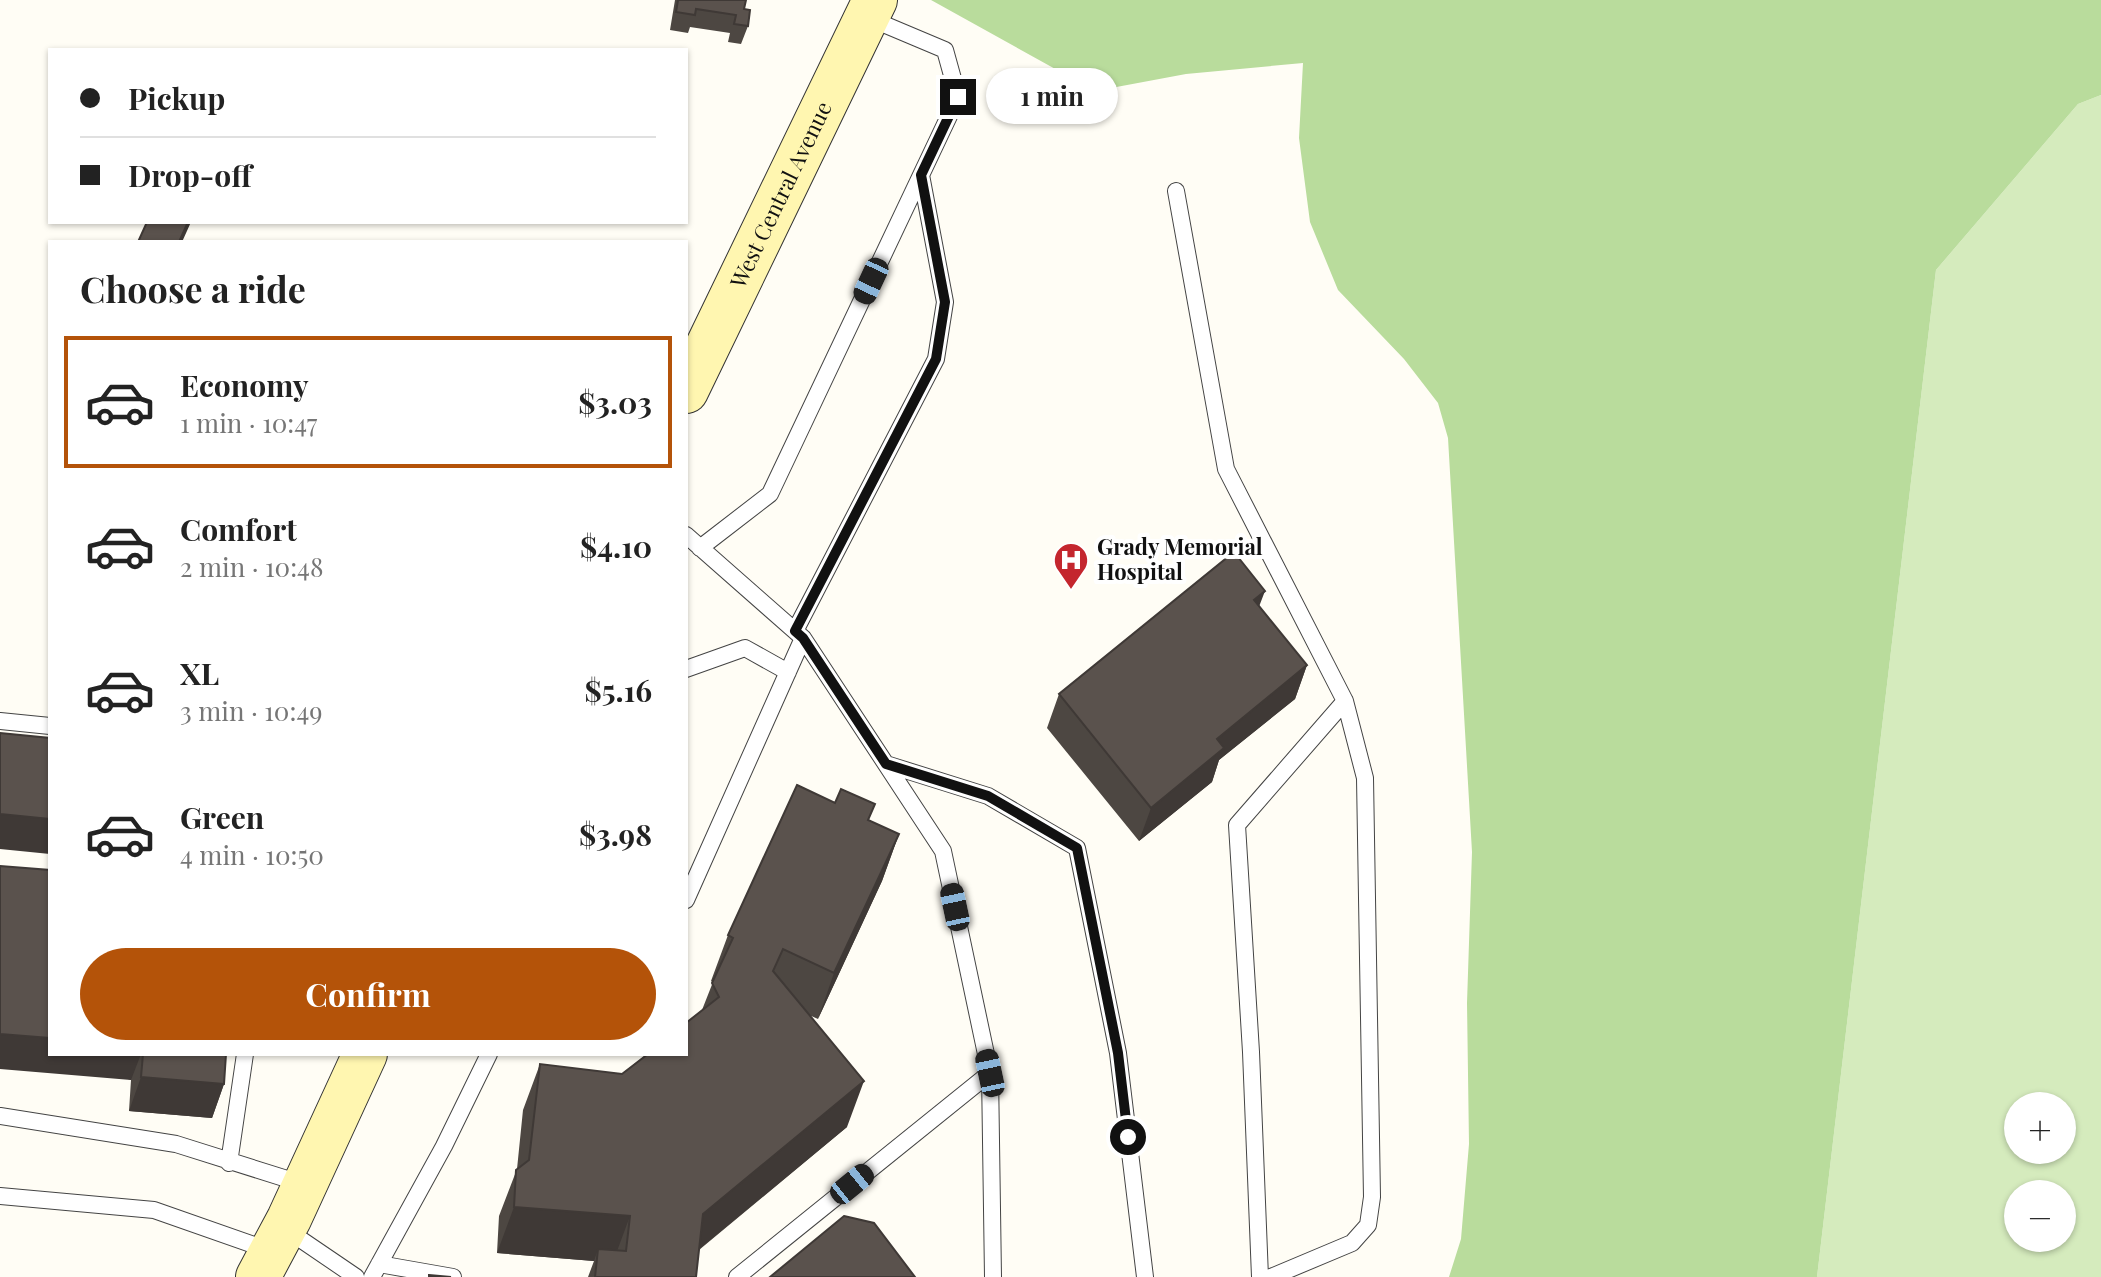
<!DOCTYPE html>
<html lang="en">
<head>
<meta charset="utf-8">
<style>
  :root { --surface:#fff; --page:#f2f2f2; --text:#222; --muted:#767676; --line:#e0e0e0; --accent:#b45309 }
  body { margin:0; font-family:"Playfair Display",serif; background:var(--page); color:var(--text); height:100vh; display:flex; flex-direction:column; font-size:30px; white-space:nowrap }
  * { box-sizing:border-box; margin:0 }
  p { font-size:26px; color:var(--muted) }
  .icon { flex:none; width:44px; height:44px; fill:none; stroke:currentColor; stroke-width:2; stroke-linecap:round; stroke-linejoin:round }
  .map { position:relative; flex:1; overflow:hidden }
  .panel { position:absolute; left:48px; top:240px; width:640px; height:816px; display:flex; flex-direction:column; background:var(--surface); border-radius:0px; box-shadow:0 2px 6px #0004 }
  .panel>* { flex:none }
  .top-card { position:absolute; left:48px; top:48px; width:640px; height:176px; border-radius:0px; box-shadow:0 2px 6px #0004; display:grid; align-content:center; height:176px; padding:0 32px; background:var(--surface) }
  .buttons { position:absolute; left:2004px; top:1092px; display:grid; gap:16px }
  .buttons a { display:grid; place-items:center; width:72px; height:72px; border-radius:50%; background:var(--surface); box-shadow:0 2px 6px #0004; font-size:40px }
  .end { position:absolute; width:36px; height:36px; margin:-18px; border:10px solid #111; background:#fff; box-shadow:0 0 0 4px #fff }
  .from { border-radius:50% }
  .bubble { position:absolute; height:56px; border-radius:28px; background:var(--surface); box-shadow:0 2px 6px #0004; font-size:26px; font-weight:700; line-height:56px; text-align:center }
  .car { position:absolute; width:24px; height:48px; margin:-24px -12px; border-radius:10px; box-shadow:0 0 6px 2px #0007; background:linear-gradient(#222 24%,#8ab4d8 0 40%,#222 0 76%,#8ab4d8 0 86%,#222 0) }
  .top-card b { display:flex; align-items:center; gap:28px; height:76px; font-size:30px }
  .top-card b+b { border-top:2px solid var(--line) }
  .top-card i { width:20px; height:20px; background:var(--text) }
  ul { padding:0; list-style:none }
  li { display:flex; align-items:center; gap:24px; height:132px; margin:0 16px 12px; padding:0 16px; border:4px solid transparent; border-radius:0px }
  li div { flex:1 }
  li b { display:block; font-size:30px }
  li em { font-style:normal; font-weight:700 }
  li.active { border-color:var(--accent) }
  li>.icon { width:72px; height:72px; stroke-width:1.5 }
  h2 { padding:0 32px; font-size:36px; line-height:96px }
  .primary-button { display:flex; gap:16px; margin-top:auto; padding:16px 32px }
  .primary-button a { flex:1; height:92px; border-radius:48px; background:var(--accent); color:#fff; font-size:32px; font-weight:700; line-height:92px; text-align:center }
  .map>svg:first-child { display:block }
</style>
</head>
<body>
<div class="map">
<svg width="2101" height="1277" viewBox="0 0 2101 1277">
  <rect width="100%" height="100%" fill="#fffdf5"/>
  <path fill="#d5ebbd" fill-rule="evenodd" d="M2101,95V1277H1817L1936,270L2078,104ZM2018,1106H2062V1150H2018ZM2018,1194H2062V1238H2018Z"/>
  <path fill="#b9dc9c" d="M931,0H2101V95L2078,104L1936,270L1817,1277H1449L1461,1239L1469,1144L1467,1003L1472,852L1448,438L1438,403L1404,359L1338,290L1310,222L1299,138L1303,63L1186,74L1095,91Z"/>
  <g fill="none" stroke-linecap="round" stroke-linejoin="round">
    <g stroke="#444" stroke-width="18">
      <path id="lane" d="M1176,191L1226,469L1345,701L1237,825L1251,1052L1260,1277
        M686,535L803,638L943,851L990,1073L993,1277
        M700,548L770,494L958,97L945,50L869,18
        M795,631L936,359L945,302L921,175
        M686,669L745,648L788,672
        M0,721L50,726
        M886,764L988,796L1077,848L1118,1053L1145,1277
        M686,900L803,638
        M0,1116L176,1144L303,1184
        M229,1163L245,1054
        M0,1196L154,1210L271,1251
        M284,1228L356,1277
        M379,1264L453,1277
        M372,1277L444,1146L489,1054
        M737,1277L990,1073
        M1271,1277L1352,1243L1368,1225L1372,1197L1365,778L1345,701"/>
    </g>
    <g stroke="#333" stroke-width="46">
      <g id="secondary">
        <path id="s1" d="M686,391L875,0"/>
        <path d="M258,1277L289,1219L365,1054"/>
      </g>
    </g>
    <use href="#lane" stroke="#fff" stroke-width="16"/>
    <use href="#secondary" stroke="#fff6b0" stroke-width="44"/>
  </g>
  <path fill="#4d4742" d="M675,0H746L744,9L748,26L741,44L728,42L730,33L690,27L688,33L670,30Z
    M1259,606L1307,665L1295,699L1219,760L1212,782L1139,841L1047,728L1059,694Z
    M869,820L899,834L882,881L818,1019L809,1015L847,1127L699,1250L696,1277H588L594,1261L497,1253L499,1216L517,1169L523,1110L540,1064L622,1074L702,1010L713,982L711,981L728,935Z
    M50,1054H226L224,1084L212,1118L129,1111L131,1080Z"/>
  <path fill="#3f3936" d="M188,222H191L182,242H179Z
    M1265,591L1252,625L1254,600Z
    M1307,665L1295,699L1219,760L1212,782L1139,841L1151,808L1217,739Z
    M0,814L50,819V854L0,849Z
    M899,834L882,881L818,1019L834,973Z
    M0,1034L50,1038V1054H141L131,1080L0,1069Z
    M141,1077L224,1084L212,1118L129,1111Z
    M864,1081L847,1127L686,1260L703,1214Z
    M514,1207L630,1216L613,1262L598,1249L594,1261L497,1253Z"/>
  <path fill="#5a524d" stroke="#3f3936" stroke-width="2" d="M678,0H746L744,9L750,10L748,26L734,24L736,15L696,9L695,15L676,12Z
    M147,222H188L179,242H138Z
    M1234,552L1265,591L1254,600L1307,665L1217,739L1224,748L1151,808L1059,694Z
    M0,733L50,738V819L0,814Z
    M797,785L835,803L841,789L875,804L868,820L899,834L834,973L783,949L773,971L864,1081L703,1214L696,1277H595L598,1249L626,1251L630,1216L514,1207L516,1170L529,1160L540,1064L622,1074L648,1054H686V1023L719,997L712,983L733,938L728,935Z
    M0,866L50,870V1038L0,1034Z
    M143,1054H226L224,1084L141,1077Z
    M844,1216L874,1223L915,1277H770Z
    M429,1275L451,1277H429Z"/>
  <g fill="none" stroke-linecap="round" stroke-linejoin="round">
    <path stroke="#111" stroke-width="10" d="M958,97L921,175L945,302L936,359L795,631L803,638L886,764L988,796L1077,848L1118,1053L1128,1137"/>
  </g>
  <defs>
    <g id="hospital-pin" transform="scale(1.8)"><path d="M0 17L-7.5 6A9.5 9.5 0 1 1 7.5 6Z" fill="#c4262e" stroke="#fff"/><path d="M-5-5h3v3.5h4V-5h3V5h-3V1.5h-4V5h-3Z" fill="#fff"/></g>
  </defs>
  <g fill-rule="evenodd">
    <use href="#hospital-pin" x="1071" y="560"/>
  </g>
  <g text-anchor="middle" stroke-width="8" stroke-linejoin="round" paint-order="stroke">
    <g font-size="22" fill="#111" stroke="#fff">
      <text dy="8" stroke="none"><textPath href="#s1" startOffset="218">West Central Avenue</textPath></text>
    </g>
    <g font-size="22" font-weight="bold" fill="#111" stroke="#fff" text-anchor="start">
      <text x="1097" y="555">Grady Memorial<tspan x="1097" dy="25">Hospital</tspan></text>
    </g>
  </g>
</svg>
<div class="buttons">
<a>+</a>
<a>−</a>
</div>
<i class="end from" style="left:1128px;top:1137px"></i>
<i class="end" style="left:958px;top:97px"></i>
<div class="bubble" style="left:986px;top:68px;width:132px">1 min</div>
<i class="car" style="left:871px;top:281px;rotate:205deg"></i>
<i class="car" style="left:955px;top:907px;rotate:348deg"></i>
<i class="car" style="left:990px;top:1073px;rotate:348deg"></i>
<i class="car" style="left:852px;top:1184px;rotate:51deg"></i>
<div class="top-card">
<b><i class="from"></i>Pickup</b>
<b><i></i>Drop-off</b>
</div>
<section class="panel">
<h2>Choose a ride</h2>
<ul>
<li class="active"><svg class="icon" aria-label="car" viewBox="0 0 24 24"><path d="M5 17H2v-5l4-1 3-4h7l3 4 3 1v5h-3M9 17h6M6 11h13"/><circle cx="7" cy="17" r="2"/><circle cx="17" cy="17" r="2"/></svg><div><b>Economy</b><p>1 min · 10:47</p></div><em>$3.03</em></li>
<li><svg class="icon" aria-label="car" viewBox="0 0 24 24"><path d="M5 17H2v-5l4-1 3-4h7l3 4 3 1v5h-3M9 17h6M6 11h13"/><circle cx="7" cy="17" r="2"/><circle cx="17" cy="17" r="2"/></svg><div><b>Comfort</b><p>2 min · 10:48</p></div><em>$4.10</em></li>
<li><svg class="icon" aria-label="car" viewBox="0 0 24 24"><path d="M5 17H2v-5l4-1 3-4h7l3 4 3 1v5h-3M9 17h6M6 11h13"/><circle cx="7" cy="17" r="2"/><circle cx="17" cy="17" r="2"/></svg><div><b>XL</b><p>3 min · 10:49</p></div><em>$5.16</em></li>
<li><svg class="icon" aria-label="car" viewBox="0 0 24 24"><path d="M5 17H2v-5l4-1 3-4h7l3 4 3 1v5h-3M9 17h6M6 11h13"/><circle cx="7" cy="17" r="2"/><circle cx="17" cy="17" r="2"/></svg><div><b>Green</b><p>4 min · 10:50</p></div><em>$3.98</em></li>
</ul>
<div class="primary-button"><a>Confirm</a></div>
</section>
</div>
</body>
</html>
